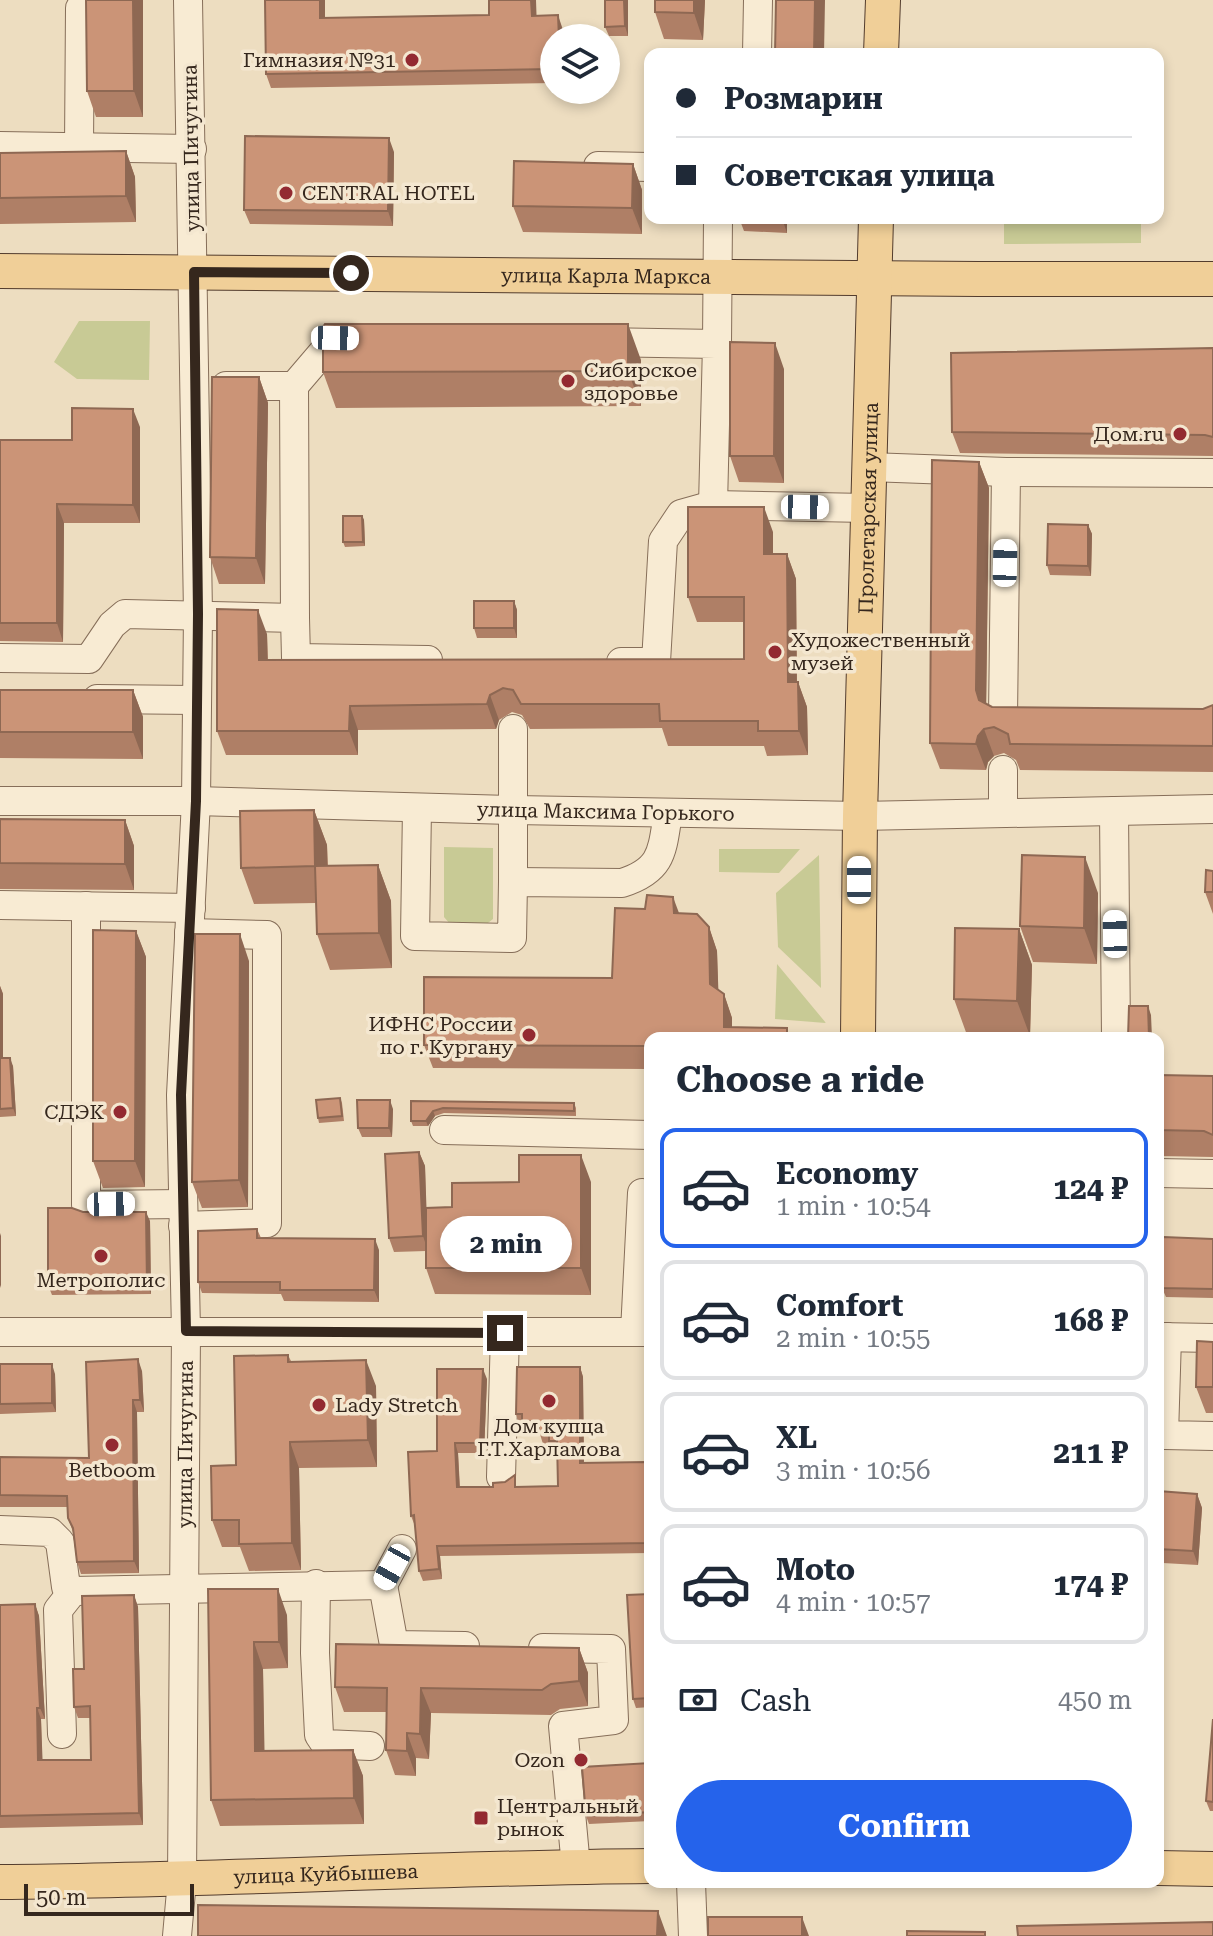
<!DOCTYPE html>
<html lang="en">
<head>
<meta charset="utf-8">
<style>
  :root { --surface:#fff; --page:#f2f2f3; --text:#1f2937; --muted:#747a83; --line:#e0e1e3; --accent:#2563eb }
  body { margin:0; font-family:"Roboto Serif",serif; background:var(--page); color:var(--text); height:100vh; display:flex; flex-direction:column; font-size:30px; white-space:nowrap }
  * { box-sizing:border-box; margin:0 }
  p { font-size:26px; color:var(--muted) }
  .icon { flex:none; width:44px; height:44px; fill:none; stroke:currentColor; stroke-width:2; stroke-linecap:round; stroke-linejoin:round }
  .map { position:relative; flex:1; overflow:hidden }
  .panel { position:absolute; left:644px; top:1032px; width:520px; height:856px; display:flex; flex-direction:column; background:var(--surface); border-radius:16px; box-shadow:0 4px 12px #0003 }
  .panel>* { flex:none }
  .guide { position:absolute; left:644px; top:48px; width:520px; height:176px; border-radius:16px; box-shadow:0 4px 12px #0003; display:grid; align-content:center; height:176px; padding:0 32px; background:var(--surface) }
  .fabs { position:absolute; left:540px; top:24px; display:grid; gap:16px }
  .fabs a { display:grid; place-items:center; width:80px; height:80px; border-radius:50%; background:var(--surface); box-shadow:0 4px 12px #0003; font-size:40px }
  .scale { position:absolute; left:24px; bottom:20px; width:170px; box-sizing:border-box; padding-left:8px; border:4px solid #35271d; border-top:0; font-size:22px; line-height:28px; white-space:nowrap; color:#35271d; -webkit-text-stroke:6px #f4e7d0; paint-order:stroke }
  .end { position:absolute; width:36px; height:36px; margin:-18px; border:10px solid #35271d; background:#fff; box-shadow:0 0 0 4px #fff }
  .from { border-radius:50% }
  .bubble { position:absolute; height:56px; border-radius:28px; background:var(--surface); box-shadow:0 4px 12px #0003; font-size:26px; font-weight:700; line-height:56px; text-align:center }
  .car { position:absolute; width:24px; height:48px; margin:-24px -12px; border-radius:10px; box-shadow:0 0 6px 2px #0007; background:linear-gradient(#fff 24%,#345 0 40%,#fff 0 76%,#345 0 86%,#fff 0) }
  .guide b { display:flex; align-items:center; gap:28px; height:76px; font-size:30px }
  .guide b+b { border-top:2px solid var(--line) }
  .guide i { width:20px; height:20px; background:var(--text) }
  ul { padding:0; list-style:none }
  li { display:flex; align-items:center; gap:24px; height:120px; margin:0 16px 12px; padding:0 16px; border:4px solid var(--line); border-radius:16px }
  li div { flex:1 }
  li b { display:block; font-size:30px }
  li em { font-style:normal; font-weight:700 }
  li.active { border-color:var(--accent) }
  li>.icon { width:72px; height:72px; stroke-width:1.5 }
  h2 { padding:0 32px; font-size:36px; line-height:96px }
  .pay { display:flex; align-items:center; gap:20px; height:88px; padding:0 32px; font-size:30px }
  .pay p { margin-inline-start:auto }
  .cta { display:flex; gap:16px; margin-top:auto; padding:16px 32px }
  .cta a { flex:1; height:92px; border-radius:48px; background:var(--accent); color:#fff; font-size:32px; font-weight:700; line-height:92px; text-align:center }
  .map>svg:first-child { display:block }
</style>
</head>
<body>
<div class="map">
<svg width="1213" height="1936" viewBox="0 0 1213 1936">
  <rect width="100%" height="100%" fill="#edddc0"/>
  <path fill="#c8ca95" d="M1004,218H1135L1141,224V243L1004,244Z
    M79,321H150L149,380L77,379L54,362Z
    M444,847L493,848V919L484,926L450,924L444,917Z
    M719,849H800L779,873L719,872Z
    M819,855L821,988L778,947L776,893Z
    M777,964L826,1023L775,1019Z"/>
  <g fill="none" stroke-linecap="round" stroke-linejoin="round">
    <g stroke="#866e59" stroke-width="30">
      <g id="minor">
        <path d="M757,54L758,0"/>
        <path d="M0,146L192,149"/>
        <path d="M79,147L80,8"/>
        <path d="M598,166L650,167"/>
        <path d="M599,342L717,344L713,505"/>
        <path d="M717,344L718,218"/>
        <path d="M226,386H294"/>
        <path d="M869,467L1006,472L1213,473"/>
        <path d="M295,618L294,386L335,338L353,339"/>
        <path d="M0,658L89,659L112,625L125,614L295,618L296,658L428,660"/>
        <path d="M621,662H656L663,541L681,514L713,505L867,508"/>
        <path d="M97,699L196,700"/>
        <path d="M1003,717L1006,472"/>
        <path d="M513,729V882"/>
        <path id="s1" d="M0,801H196L514,810L860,816L1213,809"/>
        <path d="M417,808L415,936L512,938L513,882L622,883C663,870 662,851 668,813"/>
        <path d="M1114,811L1116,1038"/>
        <path d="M1003,813V770"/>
        <path d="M0,905L191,908"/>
        <path d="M86,906V1205L183,1204"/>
        <path d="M444,1130L650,1135"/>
        <path d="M1158,1173L1213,1174"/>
        <path d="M183,1226L267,1223V935L189,933"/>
        <path d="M0,1332H650"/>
        <path d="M635,1332L642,1193"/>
        <path d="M1158,1337L1213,1338"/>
        <path d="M1167,1337L1164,1435L1213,1436"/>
        <path d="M501,1477L505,1333"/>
        <path d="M0,1530L50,1532L60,1542L66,1587L73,1591L383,1585L394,1645L465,1646"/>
        <path d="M316,1584L315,1653L319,1735L325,1744L370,1746"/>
        <path d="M383,1585L402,1549"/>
        <path d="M543,1648L611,1649L614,1720L563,1726L576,1867"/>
        <path d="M62,1734L58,1610L73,1591"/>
        <path d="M691,1882L693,1936"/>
        <path id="s2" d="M177,1936L182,1880L186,1331L181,1095L196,801L198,614L188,0"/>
      </g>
    </g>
    <g stroke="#533c2d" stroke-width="36">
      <g id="major">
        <path d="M881,54L883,0"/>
        <path id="s3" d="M0,271L978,279H1213"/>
        <path id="s4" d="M858,1038L860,816L876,218"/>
        <path d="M1158,1868L1213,1869"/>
        <path id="s5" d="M0,1882C217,1880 433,1868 650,1866"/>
      </g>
    </g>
    <use href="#minor" stroke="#f8ebd3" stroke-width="28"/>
    <use href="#major" stroke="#f0cf98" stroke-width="34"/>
  </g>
  <path fill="#af7f66" d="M143,0V117H96L87,91Z
    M265,0H325V18L489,15V0H536V16L563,30L564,38H554V83L271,88L266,74Z
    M605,0H628V36H609L605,27Z
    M655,0H705L703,40L664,39L655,12Z
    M126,151L135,177L136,222L0,224V153Z
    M394,152L393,226L250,224L244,210Z
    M633,164L642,190V234L523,232L513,206Z
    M739,218H787V233L744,231Z
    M1213,348V456L960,453L952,432Z
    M641,360V406L336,408L323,372Z
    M784,369V483L739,482L730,456Z
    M259,377L268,403L265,584H219L210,557Z
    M140,427V523H64L63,642L0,641V440H72Z
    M979,462L989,488L986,704L992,707L1203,709L1213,705V772L1020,770L1016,760L1004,753L994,756L988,762L986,770L940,769L930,743Z
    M362,516L364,520L365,546L345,547L343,542Z
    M1088,525L1092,534L1091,576L1050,575L1047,565Z
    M773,532V554H787L796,579L797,682H798L807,707L808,755L767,756L764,746H668L662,728L530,729L522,715L512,712L499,720L496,729L358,730V755H226L217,731L267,634L268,660L744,659V622H697L688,597Z
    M514,601L517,610V638H477L474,628Z
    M0,690H133L143,717V759L0,758Z
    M314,810L327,845L328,866L378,865L391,901L392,968L330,970L317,934L316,903L254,904L241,868Z
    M0,819L125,820L134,846V890L0,889Z
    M1213,871V914L1205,892Z
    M1098,893L1097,964L1033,962L1020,926Z
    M679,913L709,927L717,951L718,990L724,994L732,1018L650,1038V1072L649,1069L433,1068L424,1045L612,978Z
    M1019,929L1032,965L1030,1036L967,1035L954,999Z
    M136,931L146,957L145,1187L103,1188L93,1161Z
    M249,961L248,1207L202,1208L192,1182Z
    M0,986L3,994V1058L13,1066L16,1116L0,1117Z
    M1158,1075L1213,1076V1157L1158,1156Z
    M340,1098L342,1103L344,1121L319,1123L318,1118Z
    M411,1101L574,1103L576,1108V1116L444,1113L435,1116L428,1126H413L411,1121Z
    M393,1109L392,1137H362L358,1128Z
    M419,1152L425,1166L426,1208L452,1207L591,1182V1295L435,1294L426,1268V1251L394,1252L389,1238Z
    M83,1212L150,1221L151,1294L52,1295L48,1285Z
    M257,1229L261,1238L379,1250V1302L284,1301L281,1294L202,1293L198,1282Z
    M1213,1239V1298L1166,1297L1162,1288Z
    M1213,1342V1413H1206L1196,1387Z
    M288,1355L291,1361L376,1386L377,1467L299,1468L301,1570L249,1571L240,1547H222L212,1520L236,1465Z
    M0,1364L55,1374L56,1412L0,1414Z
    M580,1367L583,1377L584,1463L650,1472V1553L440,1556L442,1579L423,1581L419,1571L415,1526L411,1516L437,1451L487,1379L484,1453H458L460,1487L558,1486L557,1451H552L550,1444H543L539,1431H525L523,1424H519L516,1414Z
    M142,1371L144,1412H137L139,1573L81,1574L77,1562L73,1532L68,1518V1507H0V1457L89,1458Z
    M1158,1491L1197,1494L1202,1508L1198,1565L1163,1563L1158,1549Z
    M208,1589L287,1615L288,1668L263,1669L264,1751L353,1750L363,1776L364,1824L220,1826L211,1800Z
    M650,1594V1707L636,1708L633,1699Z
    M134,1595L138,1607L143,1825L0,1828V1605L35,1604L39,1616L45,1719H41L42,1760H91L90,1718H78L74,1707L84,1669Z
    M579,1648L588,1673V1706L560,1709L551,1715L431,1713L429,1759L416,1758V1776L395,1775L386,1750L387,1712H344L335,1687Z
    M1213,1719V1811H1210L1206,1801Z
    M650,1763V1821L589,1824L586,1816Z"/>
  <path fill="#8e6853" d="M133,0H143V117L134,91Z
    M320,0H325V32L320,18Z
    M531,0H536L537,30L532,16Z
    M624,0H628V36L625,26Z
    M694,0H705L703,40L694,13Z
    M815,0H825L824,54H814Z
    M558,15L563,30L564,38H559Z
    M389,138L394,152L393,226L388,211Z
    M126,151L135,177L136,222L126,196Z
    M633,164L642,190V234L632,208Z
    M782,218H787V233Z
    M628,324L641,360V406L628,371Z
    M775,343L784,369V483L774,456Z
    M259,377L268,403L265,584L256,558Z
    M133,409L140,427V523L133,505Z
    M979,462L989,488L986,717L989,726L976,690Z
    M57,504L64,523L63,642L57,623Z
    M764,507L773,532V579L764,554Z
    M362,516L364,520L365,546L363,542Z
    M1088,525L1092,534L1091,576L1088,566Z
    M787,554L796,579L797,707L788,682Z
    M514,601L517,610V638L514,628Z
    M258,610L267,634L268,685L259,660Z
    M798,682L807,707L808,755L799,731Z
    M133,690L143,717V759L133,732Z
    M490,695L499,720L496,729L487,704Z
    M350,706L358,730V755L349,731Z
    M984,729L994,756L988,762L986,770L976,744L978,736Z
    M314,810L327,845L328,902L315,866Z
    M125,820L134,846V890L125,864Z
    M1085,857L1098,893L1097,964L1084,928Z
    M378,865L391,901L392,968L379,933Z
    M673,897L682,921L674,913Z
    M709,927L717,951L719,1008L710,984Z
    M1019,929L1032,965L1030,1036L1017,1001Z
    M136,931L146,957L145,1187L135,1161Z
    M240,934L249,961L248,1207L239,1180Z
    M0,986L3,994V1066L0,1059Z
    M724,994L732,1018V1038L724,1027Z
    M1148,1006L1151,1015L1152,1038L1149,1037Z
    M10,1058L13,1066L16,1116L13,1108Z
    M390,1100L393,1109L392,1137L389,1128Z
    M433,1111L435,1116L428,1126L426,1121Z
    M419,1152L425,1166L428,1251L423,1236Z
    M581,1155L591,1182V1295L581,1268Z
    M146,1212L150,1221L151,1294L147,1285Z
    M0,1233L1,1236V1288L0,1285Z
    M375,1239L379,1250V1302L374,1290Z
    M138,1359L142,1371L144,1412L140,1400Z
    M366,1360L376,1386L377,1467L368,1440Z
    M52,1364L55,1374L56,1412L52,1403Z
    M580,1367L583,1377L584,1474L580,1463Z
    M483,1369L487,1379L484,1453L480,1443Z
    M133,1400L137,1412L139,1573L134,1561Z
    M290,1442L299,1468L301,1570L292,1543Z
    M455,1443L458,1453L460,1497L457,1487Z
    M646,1462L650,1472V1549L648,1543Z
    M1197,1494L1202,1508L1198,1565L1193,1551Z
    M437,1546L440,1556L442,1579L439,1569Z
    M278,1589L287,1615L288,1668L279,1642Z
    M134,1595L138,1607L143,1825L139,1813Z
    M35,1604L39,1616L45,1719L40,1708Z
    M254,1642L263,1669L265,1777L255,1751Z
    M579,1648L588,1673V1706L579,1681Z
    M421,1688L431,1713L429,1759L420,1734Z
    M37,1708L41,1719L43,1772L38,1760Z
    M407,1733L416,1758V1776L407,1751Z
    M353,1750L363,1776L364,1824L354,1798Z
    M658,1911L667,1936H657Z
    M802,1917L809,1936H802Z"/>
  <path fill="#cb9477" stroke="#8e6853" stroke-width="2" d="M86,0H133L134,91H87Z
    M265,0H320V18L489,15V0H531L532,16L558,15L559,38H554V69L266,74Z
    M605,0H624L625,26L605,27Z
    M655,0H694V13L655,12Z
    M776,0H815L814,54H775Z
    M245,136L389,138L388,211L244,210Z
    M126,151V196L0,198V153Z
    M514,161L633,164L632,208L513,206Z
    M325,324H628V371L323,372V327Z
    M730,342L775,343L774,456H730Z
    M1213,348V437L1205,435L952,432L951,353Z
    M212,377H259L256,558L210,557Z
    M72,408L133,409V505L57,504V623H0V440H72Z
    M932,460L979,462L976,690L979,700L992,707L1203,709L1213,705V746L1010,744L1008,734L994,727L984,729L978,736L976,744L930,743Z
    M688,507H764V554H787L788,682H798L799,731H758V721H660L659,704H521L513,690L503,688L490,695L487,704L350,706L349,731H217V609L258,610L259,660L744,659V597H688Z
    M343,516H362L363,542H343Z
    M1048,524L1088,525V566L1047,565Z
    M474,601H514V628H474Z
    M0,690H133V732H0Z
    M314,810L315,866L241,868L240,811Z
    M0,819L125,820V864L0,863Z
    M1022,855L1085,857L1084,928L1020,926Z
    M378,865L379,933L317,934L315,866Z
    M1206,870L1213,871V892H1205Z
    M647,895L673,897L674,913L697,914L709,927L710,984L724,994V1027L787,1028V1038H650V1061H646V1046L424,1045V977L612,978L615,908L645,909Z
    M955,928L1019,929L1017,1001L954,999Z
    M93,930L136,931L135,1161H93Z
    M195,934H240L239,1180L192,1182Z
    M1129,1006H1148L1149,1037L1128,1038Z
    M0,1058H10L13,1108L0,1109Z
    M1158,1075L1213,1076V1135L1204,1131L1158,1130Z
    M340,1098L342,1116L318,1118L316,1100Z
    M357,1100H390L389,1128H358Z
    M411,1101L574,1103V1111L443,1108L433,1111L426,1121H411Z
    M419,1152L423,1236L389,1238L385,1154Z
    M519,1155H581V1268H426V1208L452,1207V1183L519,1182Z
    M48,1208H72L83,1212H146L147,1285H48Z
    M257,1229V1238L375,1239L374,1290H280V1282H198V1231Z
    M1163,1237L1213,1239V1289L1162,1288Z
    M1197,1341L1213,1342V1387H1196Z
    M288,1355V1362L366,1360L368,1440L290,1442L292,1543L239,1544V1520H212L211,1466L236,1465L234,1356Z
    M138,1359L140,1400H133L134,1561L77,1562L73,1528L68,1518L67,1496L0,1495V1457L89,1458L86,1362Z
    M0,1364H52V1403L0,1404Z
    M517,1367H580V1463L646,1462L648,1543L437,1546L439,1569L419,1571L414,1515L411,1516L408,1452L437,1451V1369H483L480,1443H455L457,1487H493V1483L505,1482L515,1475V1487L558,1486L557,1441H549V1434H539V1421H522V1414H516Z
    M1158,1491L1197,1494L1193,1551L1158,1549L1159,1525H1158Z
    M208,1589H278L279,1642H254L255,1751L353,1750L354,1798L211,1800Z
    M650,1594V1698L633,1699L627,1595Z
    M134,1595L139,1813L0,1816V1605L35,1604L40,1708H37L38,1760H91L90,1706L74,1707L73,1669H84L82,1596Z
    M336,1644L579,1648V1681L551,1684L542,1690L421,1688L420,1734L407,1733V1751L386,1750L387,1688L335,1687Z
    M1213,1719V1802L1206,1801Z
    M650,1763V1812L586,1816L582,1767Z
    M198,1905L658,1911L657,1936H198Z
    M708,1917H802V1936H708Z
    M1213,1922V1936H1018L1017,1926Z
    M907,1931L985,1932V1936H907Z"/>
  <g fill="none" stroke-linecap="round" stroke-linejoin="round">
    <path stroke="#35271d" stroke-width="10" d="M351,273L194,272L198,614L196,801L181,1095L186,1331L505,1333"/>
  </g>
  <g fill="#932a31" stroke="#f4e7d0" stroke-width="3">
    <circle cx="412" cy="60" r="8"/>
    <circle cx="286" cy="193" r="8"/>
    <circle cx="568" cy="381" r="8"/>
    <circle cx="1180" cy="434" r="8"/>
    <circle cx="775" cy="652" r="8"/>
    <circle cx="529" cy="1035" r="8"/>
    <circle cx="120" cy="1112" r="8"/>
    <circle cx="101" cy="1256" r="8"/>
    <circle cx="549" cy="1401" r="8"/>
    <circle cx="319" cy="1405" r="8"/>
    <circle cx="112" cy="1445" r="8"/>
    <circle cx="581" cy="1760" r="8"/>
    <rect x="473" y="1810" width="16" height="16" rx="4"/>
  </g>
  <g text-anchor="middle" stroke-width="7" stroke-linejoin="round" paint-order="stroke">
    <g font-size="20" fill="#35271d" stroke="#f4e7d0" text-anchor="end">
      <text x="396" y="67">Гимназия №31</text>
      <text x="302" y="200" text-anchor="start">СENTRAL HOTEL</text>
      <text x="584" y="377" text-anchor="start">Сибирское<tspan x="584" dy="23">здоровье</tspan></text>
      <text x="1164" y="441">Дом.ru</text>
      <text x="791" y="647" text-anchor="start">Художественный<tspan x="791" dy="23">музей</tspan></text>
      <text x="513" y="1031">ИФНС России<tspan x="513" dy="23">по г. Кургану</tspan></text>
      <text x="104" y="1119">СДЭК</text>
      <text x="101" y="1287" text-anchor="middle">Метрополис</text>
      <text x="335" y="1412" text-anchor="start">Lady Stretch</text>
      <text x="549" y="1433" text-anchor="middle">Дом купца<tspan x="549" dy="23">Г.Т.Харламова</tspan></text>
      <text x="112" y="1477" text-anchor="middle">Betboom</text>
      <text x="565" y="1767">Ozon</text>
      <text x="497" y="1813" text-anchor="start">Центральный<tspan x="497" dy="23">рынок</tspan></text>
    </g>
    <g font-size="20" fill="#35271d" stroke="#f4e7d0">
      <text transform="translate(191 148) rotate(-91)" y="7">улица Пичугина</text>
      <text dy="7" stroke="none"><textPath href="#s3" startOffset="606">улица Карла Маркса</textPath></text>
      <text dy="7" stroke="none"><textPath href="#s4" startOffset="530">Пролетарская улица</textPath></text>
      <text dy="7" stroke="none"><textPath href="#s1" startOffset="606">улица Максима Горького</textPath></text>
      <text dy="7" stroke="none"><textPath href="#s2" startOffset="492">улица Пичугина</textPath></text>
      <text dy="7" stroke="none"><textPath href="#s5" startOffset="326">улица Куйбышева</textPath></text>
    </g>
  </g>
</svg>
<div class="fabs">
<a><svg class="icon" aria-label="layers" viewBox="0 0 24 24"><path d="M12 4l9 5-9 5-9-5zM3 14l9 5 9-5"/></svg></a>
</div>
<div class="scale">50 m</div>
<i class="end from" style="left:351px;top:273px"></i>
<i class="end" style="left:505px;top:1333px"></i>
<div class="bubble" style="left:440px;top:1216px;width:132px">2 min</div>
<i class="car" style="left:335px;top:338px;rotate:91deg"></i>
<i class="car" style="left:805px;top:507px;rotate:91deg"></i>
<i class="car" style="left:1005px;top:563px;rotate:1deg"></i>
<i class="car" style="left:859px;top:880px;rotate:0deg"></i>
<i class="car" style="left:1115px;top:934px;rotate:359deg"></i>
<i class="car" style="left:111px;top:1204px;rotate:89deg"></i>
<i class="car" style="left:392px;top:1567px;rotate:209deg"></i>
<div class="guide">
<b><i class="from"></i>Розмарин</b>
<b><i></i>Советская улица</b>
</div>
<section class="panel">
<h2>Choose a ride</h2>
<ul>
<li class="active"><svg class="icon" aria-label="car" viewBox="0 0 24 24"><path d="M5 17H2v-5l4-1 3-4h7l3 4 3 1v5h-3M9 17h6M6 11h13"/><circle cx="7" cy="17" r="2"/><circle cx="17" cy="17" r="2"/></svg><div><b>Economy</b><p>1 min · 10:54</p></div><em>124 ₽</em></li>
<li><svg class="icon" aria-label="car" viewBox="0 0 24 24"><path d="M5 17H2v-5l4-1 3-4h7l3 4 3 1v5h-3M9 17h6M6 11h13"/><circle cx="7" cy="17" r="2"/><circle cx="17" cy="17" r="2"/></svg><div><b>Comfort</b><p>2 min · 10:55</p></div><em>168 ₽</em></li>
<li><svg class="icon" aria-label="car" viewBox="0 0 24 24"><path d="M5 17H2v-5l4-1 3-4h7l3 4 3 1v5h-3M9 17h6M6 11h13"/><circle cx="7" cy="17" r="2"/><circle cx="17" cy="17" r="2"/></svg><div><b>XL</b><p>3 min · 10:56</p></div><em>211 ₽</em></li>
<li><svg class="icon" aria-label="car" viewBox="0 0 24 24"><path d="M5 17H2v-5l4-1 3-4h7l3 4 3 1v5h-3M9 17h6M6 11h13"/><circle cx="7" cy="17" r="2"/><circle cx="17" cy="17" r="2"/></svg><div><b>Moto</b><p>4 min · 10:57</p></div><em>174 ₽</em></li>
</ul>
<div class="pay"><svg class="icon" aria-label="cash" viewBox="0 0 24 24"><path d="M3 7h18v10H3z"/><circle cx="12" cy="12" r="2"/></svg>Cash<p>450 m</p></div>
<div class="cta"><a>Confirm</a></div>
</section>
</div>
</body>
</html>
